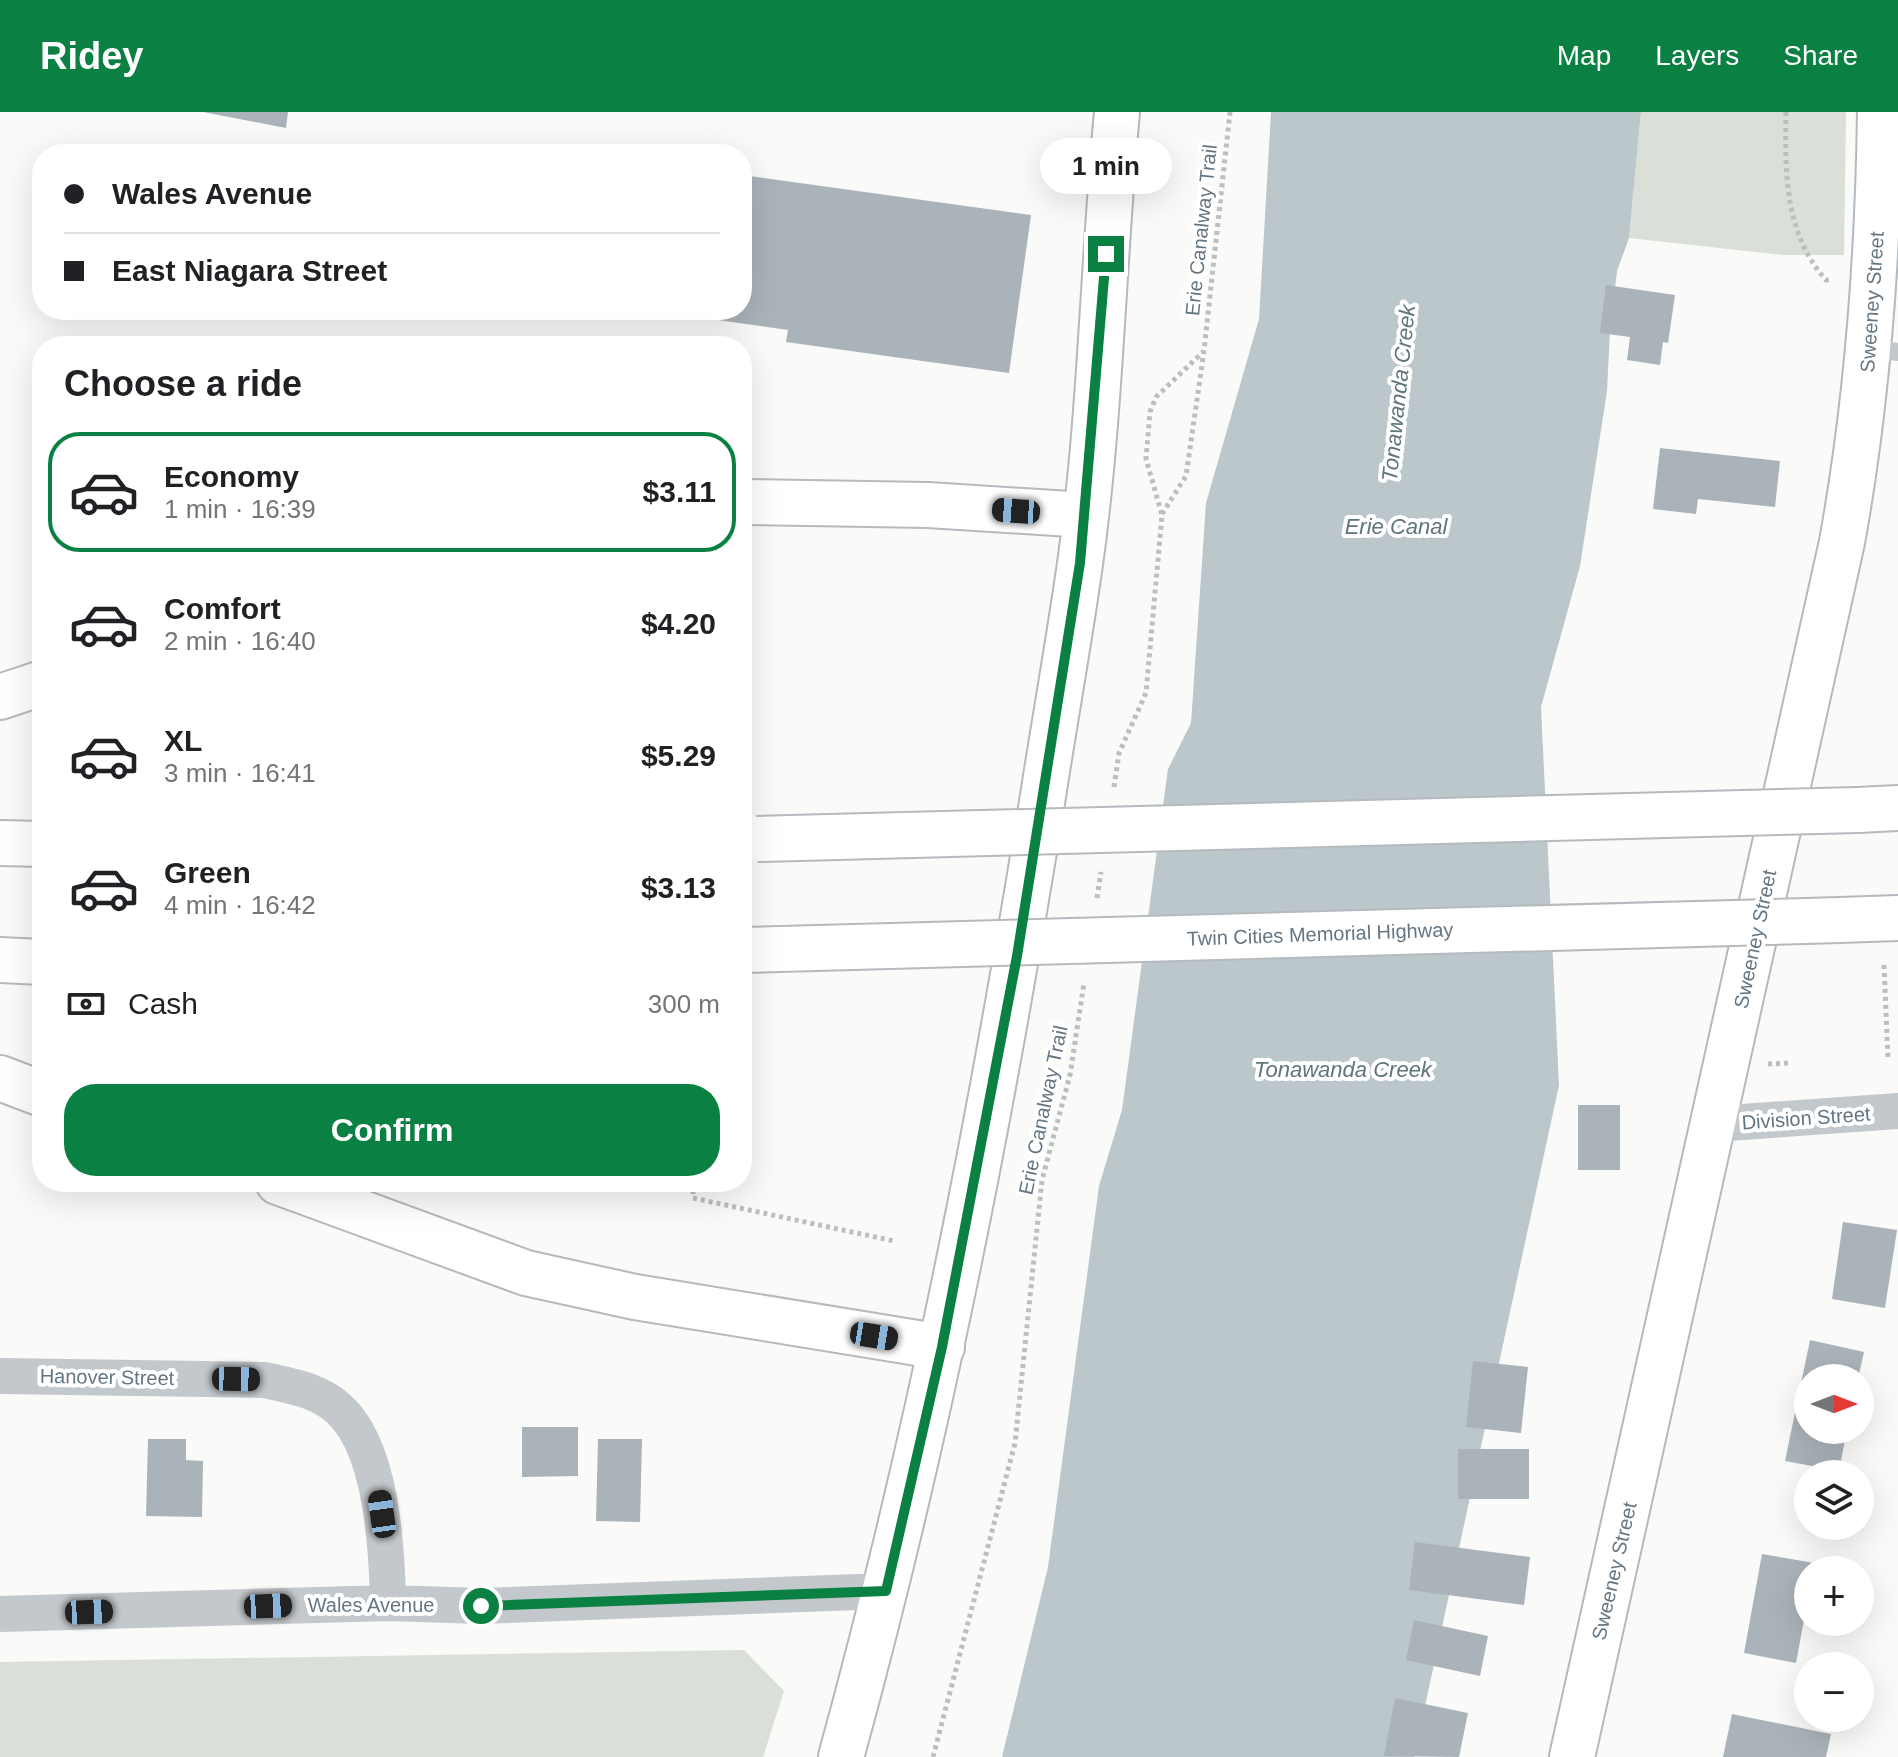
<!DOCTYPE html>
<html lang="en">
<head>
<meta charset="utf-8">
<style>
  :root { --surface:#fff; --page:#f6f6f6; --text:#202124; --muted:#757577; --line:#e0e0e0; --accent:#0b8043 }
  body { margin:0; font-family:Arial,sans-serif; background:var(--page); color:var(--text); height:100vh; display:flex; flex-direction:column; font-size:30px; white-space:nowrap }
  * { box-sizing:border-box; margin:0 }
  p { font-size:26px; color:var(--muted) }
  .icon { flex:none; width:44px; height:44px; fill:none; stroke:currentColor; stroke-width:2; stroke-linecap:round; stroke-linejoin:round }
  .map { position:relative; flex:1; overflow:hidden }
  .panel { position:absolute; left:32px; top:224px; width:720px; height:856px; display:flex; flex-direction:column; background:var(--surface); border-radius:32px; box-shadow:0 8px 32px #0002 }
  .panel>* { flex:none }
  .top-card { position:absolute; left:32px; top:32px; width:720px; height:176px; border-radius:32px; box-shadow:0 8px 32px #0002; display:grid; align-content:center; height:176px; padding:0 32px; background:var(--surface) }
  .needle { width:52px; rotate:90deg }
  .buttons { position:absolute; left:1794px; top:1252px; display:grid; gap:16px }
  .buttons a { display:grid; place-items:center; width:80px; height:80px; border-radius:50%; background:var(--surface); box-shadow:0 8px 32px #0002; font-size:40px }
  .end { position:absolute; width:36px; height:36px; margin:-18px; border:10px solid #0b8043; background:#fff; box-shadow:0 0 0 4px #fff }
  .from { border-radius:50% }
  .bubble { position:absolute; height:56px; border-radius:28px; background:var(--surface); box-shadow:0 8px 32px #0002; font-size:26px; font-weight:700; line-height:56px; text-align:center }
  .car { position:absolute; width:24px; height:48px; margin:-24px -12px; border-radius:10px; box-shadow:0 0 6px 2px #0007; background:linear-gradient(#222 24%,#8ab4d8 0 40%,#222 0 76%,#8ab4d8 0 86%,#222 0) }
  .top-card b { display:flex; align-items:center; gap:28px; height:76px; font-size:30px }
  .top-card b+b { border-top:2px solid var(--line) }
  .top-card i { width:20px; height:20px; background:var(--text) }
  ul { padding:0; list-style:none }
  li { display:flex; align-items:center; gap:24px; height:120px; margin:0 16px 12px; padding:0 16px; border:4px solid transparent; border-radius:32px }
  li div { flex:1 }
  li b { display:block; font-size:30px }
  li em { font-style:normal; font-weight:700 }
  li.current { border-color:var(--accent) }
  li>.icon { width:72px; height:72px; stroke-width:1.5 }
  h2 { padding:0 32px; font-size:36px; line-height:96px }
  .pay { display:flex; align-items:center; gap:20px; height:88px; padding:0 32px; font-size:30px }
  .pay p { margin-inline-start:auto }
  .primary-button { display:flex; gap:16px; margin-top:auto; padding:16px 32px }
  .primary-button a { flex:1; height:92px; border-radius:32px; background:var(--accent); color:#fff; font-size:32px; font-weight:700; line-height:92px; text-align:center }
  header { display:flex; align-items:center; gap:48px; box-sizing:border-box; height:112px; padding:0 40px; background:var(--accent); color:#fff }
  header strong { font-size:38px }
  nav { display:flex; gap:44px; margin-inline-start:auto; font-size:28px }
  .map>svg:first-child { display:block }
</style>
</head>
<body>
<header>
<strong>Ridey</strong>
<nav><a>Map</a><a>Layers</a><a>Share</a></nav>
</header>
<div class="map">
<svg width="1898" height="1645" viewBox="0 0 1898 1645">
  <rect width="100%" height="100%" fill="#fafaf8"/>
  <path fill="#dadfd7" d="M1641,0H1846L1844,143H1783L1629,126Z
    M744,1538L784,1579L763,1645H0V1550Z"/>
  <path fill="#bbc7cb" d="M1271,0H1641L1629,126L1617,159L1610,217L1607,279L1580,454L1541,595L1559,973L1414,1645H1002L1048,1455L1099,1074L1122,998L1168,657L1191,611L1206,391L1259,207Z"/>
  <path fill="#aab3b9" d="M203,0H288L286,16Z
    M742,63L1031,103L1009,261L786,230L788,218L661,200L742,198Z
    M1606,173L1675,183L1668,231L1663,230L1660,253L1627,248L1630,225L1600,221Z
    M1660,336L1780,349L1775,395L1698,387L1696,402L1653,397Z
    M1578,993H1620V1058H1578Z
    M1843,1110L1897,1118L1885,1196L1832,1187Z
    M1810,1228L1864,1240L1858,1266H1808V1318H1847L1839,1359L1785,1349Z
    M1473,1249L1528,1255L1521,1321L1466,1315Z
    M522,1315H578V1364L522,1365Z
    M148,1327H186V1348L203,1349L202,1405L146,1404Z
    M598,1327H642L640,1410L596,1409Z
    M1458,1337H1529V1387H1458Z
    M1415,1430L1530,1445L1524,1493L1409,1478Z
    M1762,1442L1814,1451L1813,1458H1808V1486L1796,1551L1744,1541Z
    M1414,1508L1488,1524L1480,1564L1406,1548Z
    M1395,1586L1468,1601L1459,1645L1384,1644Z
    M1732,1602L1831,1622L1826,1645H1723Z"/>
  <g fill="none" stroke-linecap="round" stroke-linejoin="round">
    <g stroke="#b3babf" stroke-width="48">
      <path id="secondary" d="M841,1645C928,1329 991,1008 1043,684C1055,607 1069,529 1080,452C1101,302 1103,150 1117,0
        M1572,1645L1842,430C1868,287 1878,145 1880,0"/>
    </g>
    <g stroke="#b5babe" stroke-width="48">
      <path id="primary" d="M742,390L928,393L1086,403
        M0,585L42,571
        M1858,698L1898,696
        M0,731L42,732
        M1840,808L1898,806
        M0,848L42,850
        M0,966L42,982
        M278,1070L526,1161L635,1185L942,1235"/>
    </g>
    <path stroke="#bbbfc2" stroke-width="5" stroke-dasharray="4 4" stroke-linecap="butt" d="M1786,0C1785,59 1784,121 1826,168H1833
      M1162,402L1186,364L1204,239L1230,0
      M1114,675L1119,641L1146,581L1162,403L1146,347L1150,300L1156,285L1204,239
      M1097,786L1101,760
      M1884,853L1888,947
      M1768,952L1790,951
      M693,1070V1086L894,1129
      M933,1645L1015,1331L1042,1068L1070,963L1084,871"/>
    <path stroke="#c3c8cc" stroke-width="18" d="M1870,236L1898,240"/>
    <path stroke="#c3c8cc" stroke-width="36" d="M1714,1012L1898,999
      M0,1264L265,1268C291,1274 318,1278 339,1297C382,1336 387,1436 388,1491
      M0,1502L388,1491L481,1494L886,1479"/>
    <use href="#secondary" stroke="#fff" stroke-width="44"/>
    <use href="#primary" stroke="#fff" stroke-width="44"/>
    <g stroke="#b5babe" stroke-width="48" stroke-linecap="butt">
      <path id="primary-bridge" d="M757,727L1858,698
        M742,838L1840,808"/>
    </g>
    <use href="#primary-bridge" stroke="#fff" stroke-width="44"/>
  </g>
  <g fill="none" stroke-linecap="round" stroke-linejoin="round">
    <path stroke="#0b8043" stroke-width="10" d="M481,1494L886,1479L942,1235L1017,844L1080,451L1106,142"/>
  </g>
  <g text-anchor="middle" stroke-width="8" stroke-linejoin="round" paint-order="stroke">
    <g font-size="20" fill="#657683" stroke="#fff">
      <text transform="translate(1201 118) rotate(-84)" y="7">Erie Canalway Trail</text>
      <text transform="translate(1872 190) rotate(-86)" y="7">Sweeney Street</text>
      <text transform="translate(1320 822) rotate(-2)" y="7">Twin Cities Memorial Highway</text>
      <text transform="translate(1755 827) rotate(-78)" y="7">Sweeney Street</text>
      <text transform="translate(1043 998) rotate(-78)" y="7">Erie Canalway Trail</text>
      <text transform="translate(1806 1006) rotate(-4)" y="7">Division Street</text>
      <text transform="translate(107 1265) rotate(1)" y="7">Hanover Street</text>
      <text transform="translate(1614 1459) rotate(-77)" y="7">Sweeney Street</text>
      <text x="371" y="1500">Wales Avenue</text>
    </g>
    <g font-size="22" font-style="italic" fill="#60757c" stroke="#fff">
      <text transform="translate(1398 281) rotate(-84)" y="8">Tonawanda Creek</text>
      <text x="1396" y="422">Erie Canal</text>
      <text x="1343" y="965">Tonawanda Creek</text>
    </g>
  </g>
</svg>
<div class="buttons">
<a><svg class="needle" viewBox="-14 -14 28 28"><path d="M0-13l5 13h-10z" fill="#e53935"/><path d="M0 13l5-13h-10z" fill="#757577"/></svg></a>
<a><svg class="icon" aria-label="layers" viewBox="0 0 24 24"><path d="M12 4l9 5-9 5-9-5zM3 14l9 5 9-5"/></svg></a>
<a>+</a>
<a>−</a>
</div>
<i class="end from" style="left:481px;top:1494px"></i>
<i class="end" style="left:1106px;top:142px"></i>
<div class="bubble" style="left:1040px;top:26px;width:132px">1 min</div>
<i class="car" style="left:1016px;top:399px;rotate:274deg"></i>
<i class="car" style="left:874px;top:1224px;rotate:99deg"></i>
<i class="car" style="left:236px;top:1267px;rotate:91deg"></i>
<i class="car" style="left:382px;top:1402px;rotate:352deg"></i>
<i class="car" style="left:268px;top:1494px;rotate:88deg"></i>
<i class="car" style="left:89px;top:1500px;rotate:88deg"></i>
<div class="top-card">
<b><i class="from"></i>Wales Avenue</b>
<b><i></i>East Niagara Street</b>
</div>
<section class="panel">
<h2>Choose a ride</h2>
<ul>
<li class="current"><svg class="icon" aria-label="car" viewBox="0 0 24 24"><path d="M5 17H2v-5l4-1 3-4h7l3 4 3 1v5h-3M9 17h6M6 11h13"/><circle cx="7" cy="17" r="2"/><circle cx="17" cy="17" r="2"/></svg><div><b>Economy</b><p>1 min · 16:39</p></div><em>$3.11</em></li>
<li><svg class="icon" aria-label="car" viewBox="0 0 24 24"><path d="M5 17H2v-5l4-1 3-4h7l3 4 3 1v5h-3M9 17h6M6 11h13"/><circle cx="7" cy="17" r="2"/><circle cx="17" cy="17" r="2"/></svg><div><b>Comfort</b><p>2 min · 16:40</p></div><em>$4.20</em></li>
<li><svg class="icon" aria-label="car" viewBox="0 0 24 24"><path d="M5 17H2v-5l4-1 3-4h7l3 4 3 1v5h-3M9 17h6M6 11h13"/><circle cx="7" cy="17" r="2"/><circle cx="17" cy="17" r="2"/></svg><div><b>XL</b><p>3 min · 16:41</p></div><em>$5.29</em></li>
<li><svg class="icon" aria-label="car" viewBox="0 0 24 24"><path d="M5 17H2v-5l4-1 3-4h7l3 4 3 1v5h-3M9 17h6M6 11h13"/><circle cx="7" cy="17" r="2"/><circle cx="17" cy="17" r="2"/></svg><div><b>Green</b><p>4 min · 16:42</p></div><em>$3.13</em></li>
</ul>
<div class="pay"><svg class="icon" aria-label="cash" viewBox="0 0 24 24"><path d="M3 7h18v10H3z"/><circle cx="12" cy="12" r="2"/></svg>Cash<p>300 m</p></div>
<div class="primary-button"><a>Confirm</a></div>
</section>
</div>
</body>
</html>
